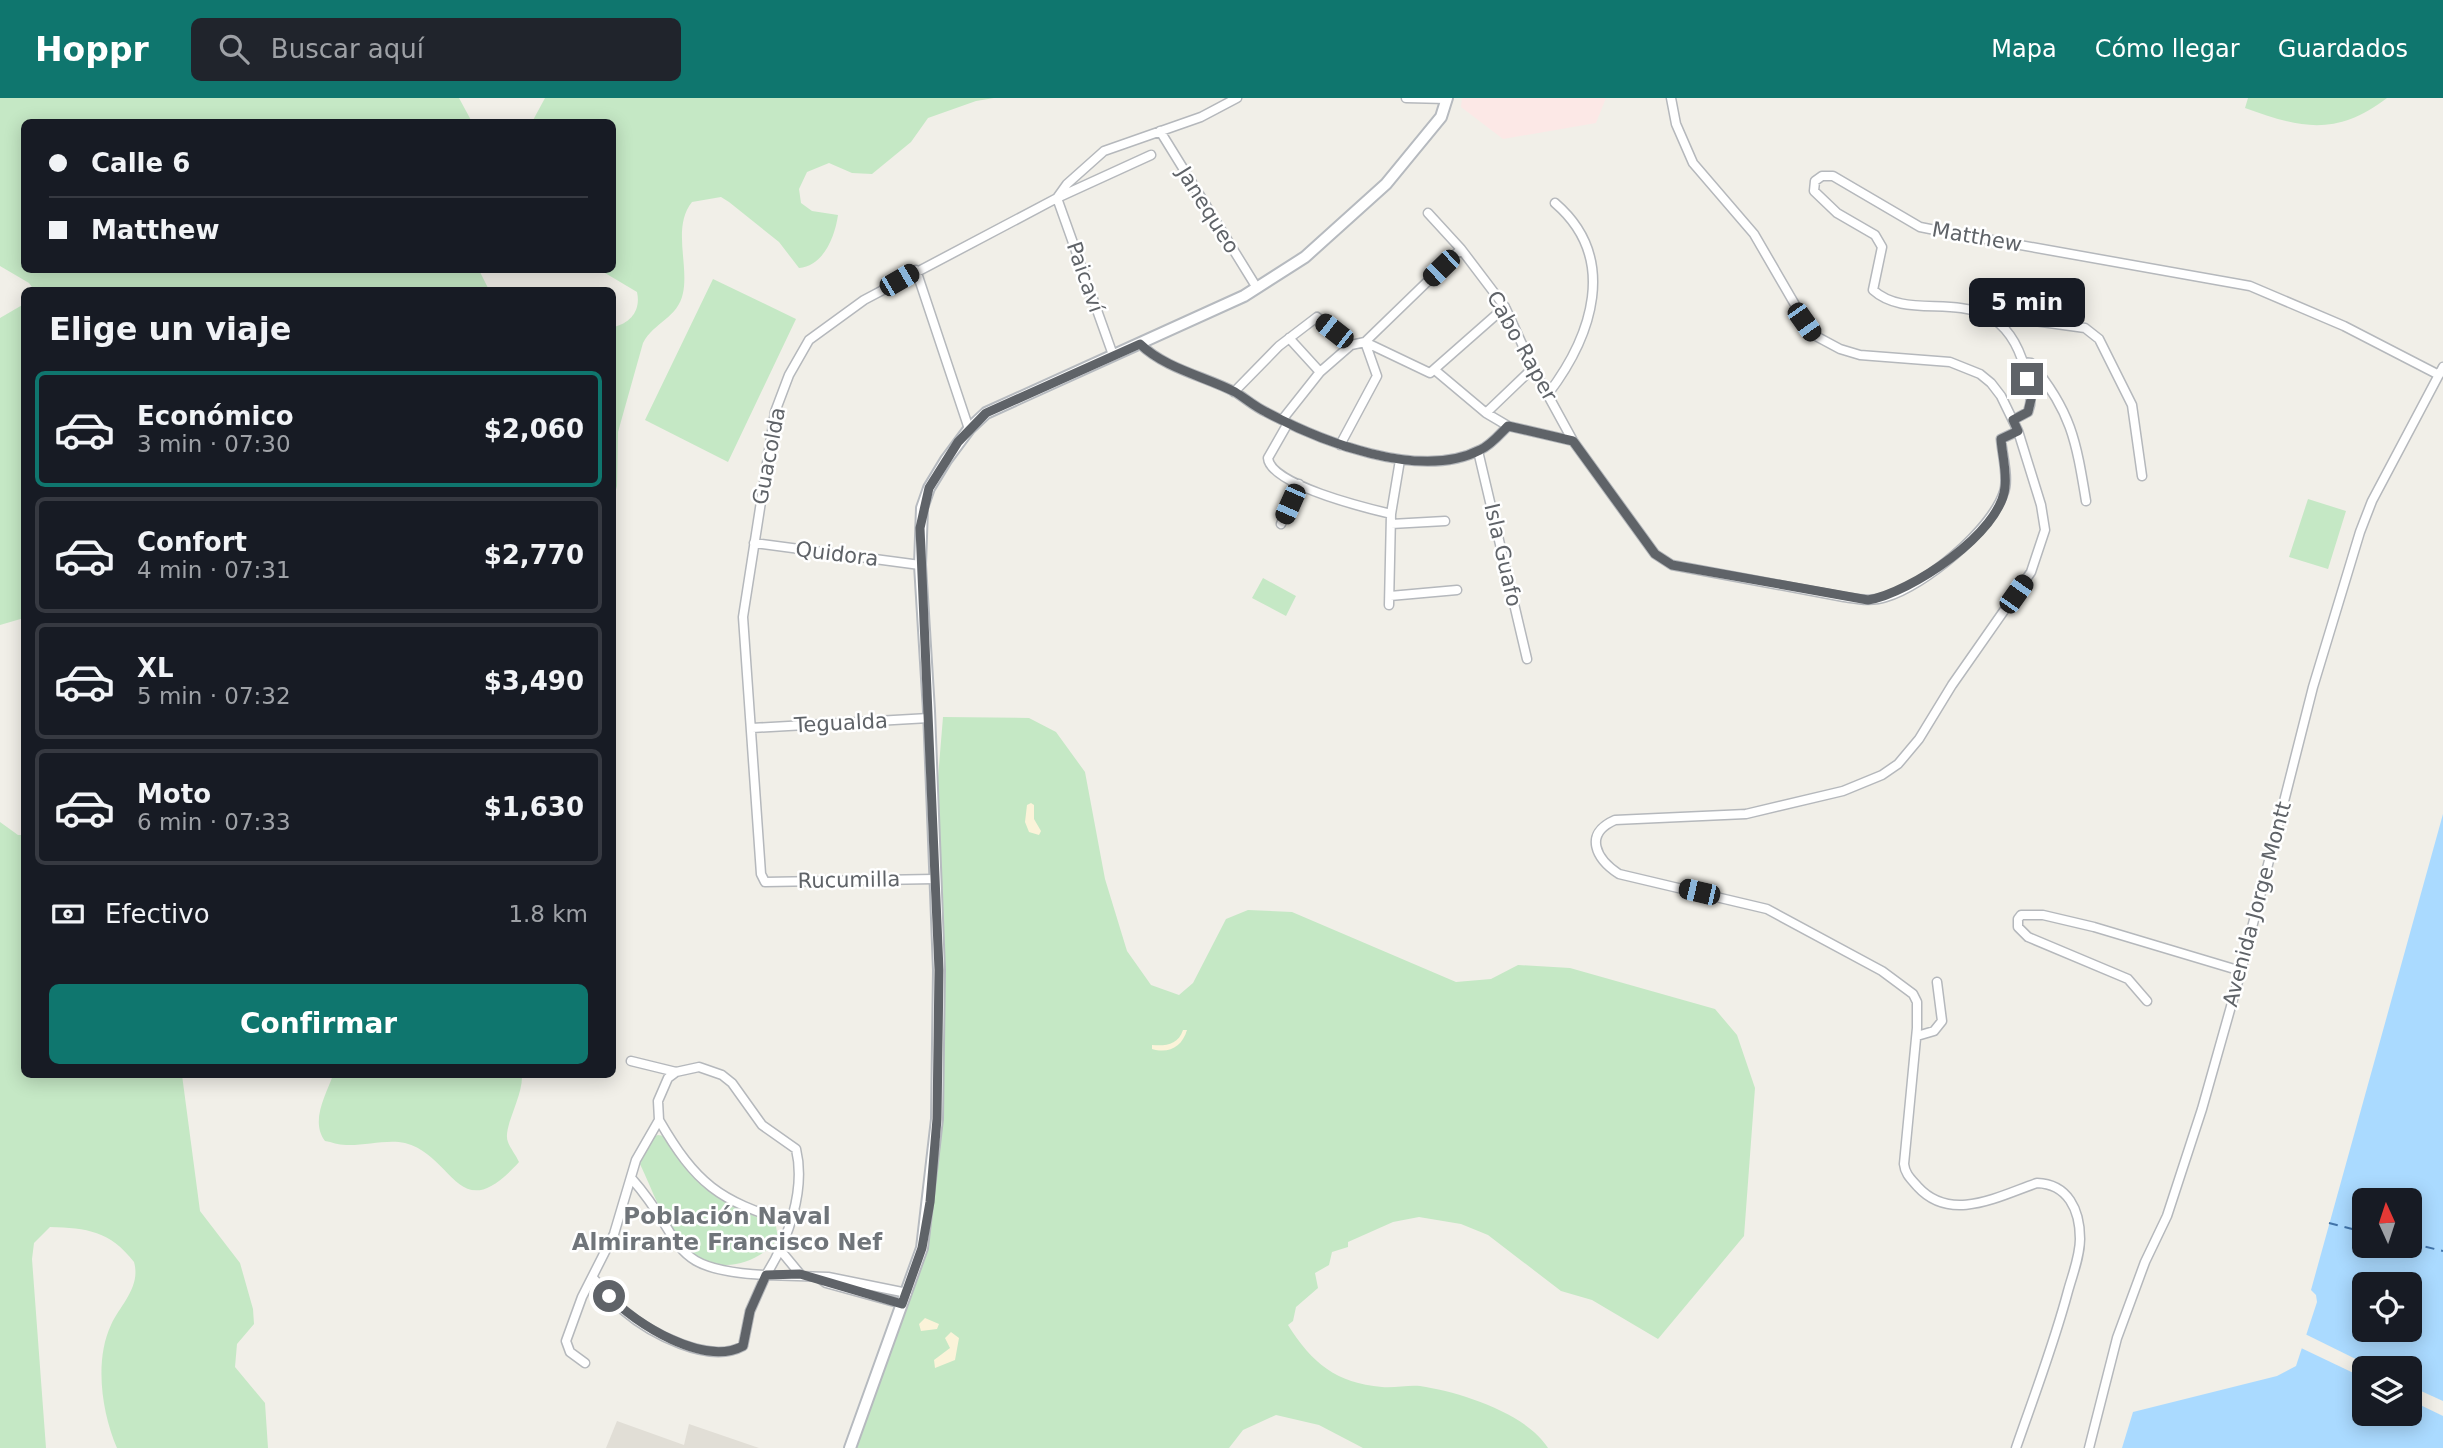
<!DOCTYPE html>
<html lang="es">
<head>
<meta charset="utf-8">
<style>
  :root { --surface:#171b24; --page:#20242c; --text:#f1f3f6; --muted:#9ea1a6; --line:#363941; --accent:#0f766e }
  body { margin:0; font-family:"DejaVu Sans",sans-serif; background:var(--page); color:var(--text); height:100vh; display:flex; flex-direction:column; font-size:26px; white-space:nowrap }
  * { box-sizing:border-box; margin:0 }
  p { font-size:23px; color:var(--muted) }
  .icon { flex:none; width:38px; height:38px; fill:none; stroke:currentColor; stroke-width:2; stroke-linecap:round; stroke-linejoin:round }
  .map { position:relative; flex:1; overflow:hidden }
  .sheet { position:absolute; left:21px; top:189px; width:595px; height:791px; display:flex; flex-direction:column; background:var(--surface); border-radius:10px; box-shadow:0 4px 18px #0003 }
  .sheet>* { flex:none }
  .guide { position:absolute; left:21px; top:21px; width:595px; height:154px; border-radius:10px; box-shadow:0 4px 18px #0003; display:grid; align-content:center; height:154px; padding:0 28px; background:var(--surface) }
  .needle { width:46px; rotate:357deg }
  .tools { position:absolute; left:2352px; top:1090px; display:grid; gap:14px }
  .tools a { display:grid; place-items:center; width:70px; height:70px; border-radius:10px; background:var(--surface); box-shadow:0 4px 18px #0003; font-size:35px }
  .end { position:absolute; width:32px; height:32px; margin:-16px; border:9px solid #5f6368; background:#fff; box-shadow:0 0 0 4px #fff }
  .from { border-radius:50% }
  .bubble { position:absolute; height:49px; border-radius:10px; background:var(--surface); box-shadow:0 4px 18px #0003; font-size:23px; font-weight:600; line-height:49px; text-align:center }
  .car { position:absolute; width:21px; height:42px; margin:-21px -10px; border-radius:9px; box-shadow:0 0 5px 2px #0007; background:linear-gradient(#222 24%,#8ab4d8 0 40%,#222 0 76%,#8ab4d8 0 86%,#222 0) }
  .guide b { display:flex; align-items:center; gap:24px; height:66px; font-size:26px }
  .guide b+b { border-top:2px solid var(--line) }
  .guide i { width:18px; height:18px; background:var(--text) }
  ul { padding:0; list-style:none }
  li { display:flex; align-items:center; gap:21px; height:116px; margin:0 14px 10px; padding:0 14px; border:4px solid var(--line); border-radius:10px }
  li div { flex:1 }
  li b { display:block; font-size:26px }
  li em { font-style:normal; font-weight:600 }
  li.current { border-color:var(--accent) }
  li>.icon { width:63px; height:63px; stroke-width:1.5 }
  h2 { padding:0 28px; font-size:32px; line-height:84px }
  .pay { display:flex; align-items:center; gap:18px; height:77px; padding:0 28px; font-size:26px }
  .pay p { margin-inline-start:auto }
  .cta { display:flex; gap:14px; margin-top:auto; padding:14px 28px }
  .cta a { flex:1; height:80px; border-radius:10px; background:var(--accent); color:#fff; font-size:28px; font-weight:600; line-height:80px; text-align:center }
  header { display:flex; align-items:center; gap:42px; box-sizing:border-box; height:98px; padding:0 35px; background:var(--accent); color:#fff }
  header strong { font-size:33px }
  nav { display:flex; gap:38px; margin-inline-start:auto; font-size:24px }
  .search { width:490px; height:63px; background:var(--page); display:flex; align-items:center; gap:18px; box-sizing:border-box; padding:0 24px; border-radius:10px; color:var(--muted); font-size:26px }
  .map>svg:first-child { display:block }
</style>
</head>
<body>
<header>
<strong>Hoppr</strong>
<div class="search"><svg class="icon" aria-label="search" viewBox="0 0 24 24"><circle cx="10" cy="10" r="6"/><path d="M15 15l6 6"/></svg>Buscar aquí</div>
<nav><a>Mapa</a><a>Cómo llegar</a><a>Guardados</a></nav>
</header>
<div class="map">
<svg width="2443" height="1350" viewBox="0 0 2443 1350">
  <rect width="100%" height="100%" fill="#f1efe8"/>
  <path fill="#e1ded6" d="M617,1323L684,1347L689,1326L759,1350H606Z"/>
  <path fill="#fce8e6" d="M1462,0H1606L1596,25L1503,41L1461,9Z"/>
  <path fill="#c5e8c5" d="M0,0H459L472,24H24V172H479L489,192H34L29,185L0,168Z
    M545,0H994L976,3L928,20L911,44L872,76L852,75L829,65L807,74L799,91L801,105L812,113L838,117C835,138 824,168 799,170L779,144L729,104L721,99L692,104C672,129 689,166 683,195C678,220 654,224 643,245L618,334L617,388L613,403V229C631,225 641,212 637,194L600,172H612V24H532Z
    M2248,0H2387C2336,39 2300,30 2245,10Z
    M713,181L796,221L728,364L645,322Z
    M24,206V520L0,527V220Z
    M2308,401L2346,413L2328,471L2289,459Z
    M1263,480L1296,498L1286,518L1252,500Z
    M943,619L1029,620L1056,634L1085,674L1105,781L1127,853L1151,887L1179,897L1193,885L1226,821L1248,812L1292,814L1456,884L1491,881L1518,867L1570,870L1715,911L1737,937L1755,990L1744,1138L1658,1241L1592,1202L1561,1193L1488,1137L1461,1126L1419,1119L1393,1124L1348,1144V1149L1332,1154L1329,1167L1315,1175L1318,1190L1296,1209L1293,1223L1288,1227C1312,1265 1336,1285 1382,1289C1395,1290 1408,1287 1420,1288C1460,1294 1526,1315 1548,1350H1363L1319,1327L1276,1317L1243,1332L1229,1350H850L922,1150L937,996L933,741Z
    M0,724L18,737H24V976L182,977L200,1113L240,1165L253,1211L254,1226L237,1246L235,1269L265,1305L268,1350H117C102,1316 94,1263 111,1227C121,1206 141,1189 134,1164C110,1133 87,1130 50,1129L34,1145L32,1161L46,1350H0Z
    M333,977H522C523,1000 502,1030 508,1044C510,1050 516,1057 519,1064C458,1132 455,1058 405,1045C387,1041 364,1048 346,1047C338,1047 332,1044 325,1043C310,1023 326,997 333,977Z
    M658,1037L664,1038L698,1084L730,1107L776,1128L778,1141C752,1172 708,1178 680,1144C663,1123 652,1091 640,1066L653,1039Z"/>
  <path fill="#fbf3d9" d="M1031,705L1034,707V721L1041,733L1039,737L1029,734L1025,724L1027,707Z
    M1183,932H1187C1182,949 1169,956 1152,951V947C1166,948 1178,947 1183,932Z
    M925,1220L939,1226L937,1231L921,1233L919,1226Z
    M951,1234L959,1240L955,1262L935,1270L934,1262L950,1250L945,1240Z"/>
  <path fill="#aadaff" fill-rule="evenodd" d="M2443,716V1350H2122L2133,1314L2277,1278L2296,1268L2317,1204L2316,1197L2311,1192ZM2364,1102H2410V1148H2364ZM2364,1186H2410V1232H2364ZM2364,1270H2410V1316H2364Z"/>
  <path fill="#f1efe8" d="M2303,1235L2374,1270H2364V1280L2299,1249Z
    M2410,1288L2443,1303V1318L2410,1302Z"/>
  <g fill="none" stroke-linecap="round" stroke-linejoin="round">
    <path stroke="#4174aa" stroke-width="2" stroke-dasharray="9 7" stroke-linecap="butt" d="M2329,1125L2364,1134
      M2410,1145L2443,1153"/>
    <g stroke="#b5b8bc" stroke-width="11">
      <path id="street" d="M1406,0L1447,1
        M1671,0L1676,26L1693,65L1754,136L1812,236L1840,251L1860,257L1950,264L1980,276L1991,285L2001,298L2018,333L2041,407L2045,432L2031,474L1952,587L1919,641L1898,666L1882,677L1843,693L1746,716L1615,722C1583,736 1596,761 1619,776L1767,811L1882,873L1913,896L1917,904V930L1904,1066C1905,1076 1911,1081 1918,1089C1951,1125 1999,1098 2037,1085C2068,1086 2080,1112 2080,1141C2080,1158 2073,1175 2068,1193C2054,1246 2034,1298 2016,1350
        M1160,33L1257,190
        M1428,115L1461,151L1505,209L1533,270L1573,343L1655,456L1672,467L1844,499C1858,501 1872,504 1886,499C1925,487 1991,433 2004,394C2009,380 2002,356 2001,341L2018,333
        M916,172L969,331
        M1992,222H2026L2085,230L2099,241L2132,307L2142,378
        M1289,240L1320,274
        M1140,246C1166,271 1204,278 1235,294C1245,300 1255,309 1266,314C1320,343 1420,383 1480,352C1491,347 1499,337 1508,328
        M1113,257L1057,100L1067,86L1104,53L1201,19L1237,0
        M2023,264L2031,265C2071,313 2076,342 2086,403
        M1436,273L1486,315L1508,328L1573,343
        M1234,294L1279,248L1317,219L1351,247L1365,244L1430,275L1505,209
        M1548,296C1592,238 1619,160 1555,105
        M1486,315L1533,270
        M1282,322L1320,274L1351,247
        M2013,322L2028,314C2034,298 2029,287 2025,271C1998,173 1916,231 1873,192L1882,149L1875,137L1837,115L1814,93L1815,83L1822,78H1833L1920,129L1930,131L2250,188L2344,228L2439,277
        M1288,325L1268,360C1270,387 1366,410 1391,416
        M1340,347L1377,278L1365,244L1461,151
        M1478,353L1527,561
        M1281,426L1299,386
        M1391,426L1445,423
        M754,445L920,467
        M1390,498L1457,492
        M1389,507L1391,416L1400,362
        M752,630L929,620
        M934,781L765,784L761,776L743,519L775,314L789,277L809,242L864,202L1057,100L1151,57
        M2147,903L2128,881L2028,839L2018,829V821L2021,817H2043L2094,829L2241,873
        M1917,938L1934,933L1942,923L1937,884
        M631,963L676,974
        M659,1022C696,1086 719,1103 789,1124
        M781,1153L800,1176
        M593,1180C603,1191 612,1202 623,1212C650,1235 709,1267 743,1248L750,1213L766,1177L828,1179L907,1195
        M819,1180L826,1185L902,1206
        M585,1265L570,1254L566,1243L582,1199L614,1136L636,1062L659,1022L658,1003L668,980L676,974L699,969L722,977L732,985L762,1027L796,1051C806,1092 788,1142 766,1177C663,1172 688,1144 632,1081
        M2089,1350L2117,1240L2145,1164L2167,1118L2202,1011L2241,873L2313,589L2360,434L2372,403L2443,269"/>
    </g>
    <g stroke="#b6babf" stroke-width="14">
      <path id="secondary" d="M850,1350L922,1150L937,1021L939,872L929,613L920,467L922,410L929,390L946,362L969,331L986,315L1244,198L1305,159L1386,86L1441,19L1447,0"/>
    </g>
    <use href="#street" stroke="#fff" stroke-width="8"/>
    <use href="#secondary" stroke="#fff" stroke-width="10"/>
  </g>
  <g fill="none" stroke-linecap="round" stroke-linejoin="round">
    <path stroke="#5f6368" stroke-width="9" d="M609,1198C636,1226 704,1269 743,1248L750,1213L766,1177L800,1176L902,1206L922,1150L930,1104L937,1021L939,872L920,430L929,390L958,344L986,315L1140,246C1166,271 1204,278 1235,294C1245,300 1255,309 1266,314C1320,343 1420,383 1480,352C1491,347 1499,337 1508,328L1573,343L1655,456L1672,467L1868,502C1910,495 2001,435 2005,389C2007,374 2002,356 2001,341L2018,333L2013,322L2028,314L2032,297L2027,281"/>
  </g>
  <g text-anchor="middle" stroke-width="5" stroke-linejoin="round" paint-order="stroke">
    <g font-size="21" fill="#5f6368" stroke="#fff">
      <text transform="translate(1208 112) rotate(58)" y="7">Janequeo</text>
      <text transform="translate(1977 139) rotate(10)" y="7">Matthew</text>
      <text transform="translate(1085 179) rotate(71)" y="7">Paicaví</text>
      <text transform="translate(1522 248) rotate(61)" y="7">Cabo Raper</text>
      <text transform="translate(769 358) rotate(-79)" y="7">Guacolda</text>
      <text transform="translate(837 456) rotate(7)" y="7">Quidora</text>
      <text transform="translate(1503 457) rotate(77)" y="7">Isla Guafo</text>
      <text transform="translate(841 625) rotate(-3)" y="7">Tegualda</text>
      <text transform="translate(849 782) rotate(-1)" y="7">Rucumilla</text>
      <text transform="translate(2257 806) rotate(-75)" y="7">Avenida Jorge Montt</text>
    </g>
    <g font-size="23" font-weight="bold" fill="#70757a" stroke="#fff">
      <text x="727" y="1126">Población Naval<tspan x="727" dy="26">Almirante Francisco Nef</tspan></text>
    </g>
  </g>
</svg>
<div class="tools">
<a><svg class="needle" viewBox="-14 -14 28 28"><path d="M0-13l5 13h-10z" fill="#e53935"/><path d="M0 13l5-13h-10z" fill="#9ea1a6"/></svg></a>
<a><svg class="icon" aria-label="locate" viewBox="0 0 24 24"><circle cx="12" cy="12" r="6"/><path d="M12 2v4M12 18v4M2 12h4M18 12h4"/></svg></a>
<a><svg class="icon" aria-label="layers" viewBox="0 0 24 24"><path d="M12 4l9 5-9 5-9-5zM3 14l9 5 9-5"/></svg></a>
</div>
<i class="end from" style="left:609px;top:1198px"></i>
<i class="end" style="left:2027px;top:281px"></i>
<div class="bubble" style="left:1969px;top:180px;width:116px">5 min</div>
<i class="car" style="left:1441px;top:170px;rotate:226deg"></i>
<i class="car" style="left:899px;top:182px;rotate:60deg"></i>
<i class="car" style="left:1804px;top:224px;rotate:145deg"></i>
<i class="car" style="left:1334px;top:233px;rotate:308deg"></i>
<i class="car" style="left:1290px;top:406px;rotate:204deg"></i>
<i class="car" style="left:2016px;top:496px;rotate:35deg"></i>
<i class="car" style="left:1699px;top:794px;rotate:283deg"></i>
<div class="guide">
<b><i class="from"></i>Calle 6</b>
<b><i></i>Matthew</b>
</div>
<section class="sheet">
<h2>Elige un viaje</h2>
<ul>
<li class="current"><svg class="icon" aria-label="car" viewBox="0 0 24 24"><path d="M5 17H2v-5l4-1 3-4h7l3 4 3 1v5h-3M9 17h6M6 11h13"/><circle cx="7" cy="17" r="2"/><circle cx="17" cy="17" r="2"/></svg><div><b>Económico</b><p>3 min · 07:30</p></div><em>$2,060</em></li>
<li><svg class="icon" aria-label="car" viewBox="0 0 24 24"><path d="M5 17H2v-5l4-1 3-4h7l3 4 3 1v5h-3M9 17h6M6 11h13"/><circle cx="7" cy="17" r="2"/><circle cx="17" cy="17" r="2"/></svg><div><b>Confort</b><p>4 min · 07:31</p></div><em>$2,770</em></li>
<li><svg class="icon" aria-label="car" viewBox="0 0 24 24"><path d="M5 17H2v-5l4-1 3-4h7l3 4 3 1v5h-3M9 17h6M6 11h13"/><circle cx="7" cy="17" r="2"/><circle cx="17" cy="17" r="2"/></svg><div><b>XL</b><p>5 min · 07:32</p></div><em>$3,490</em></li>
<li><svg class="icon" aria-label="car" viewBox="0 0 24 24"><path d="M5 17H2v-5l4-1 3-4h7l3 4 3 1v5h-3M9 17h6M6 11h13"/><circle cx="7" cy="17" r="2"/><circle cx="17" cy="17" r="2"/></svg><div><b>Moto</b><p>6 min · 07:33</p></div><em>$1,630</em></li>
</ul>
<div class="pay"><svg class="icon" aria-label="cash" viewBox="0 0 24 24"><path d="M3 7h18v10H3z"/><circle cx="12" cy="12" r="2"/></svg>Efectivo<p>1.8 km</p></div>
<div class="cta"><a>Confirmar</a></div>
</section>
</div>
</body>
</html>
